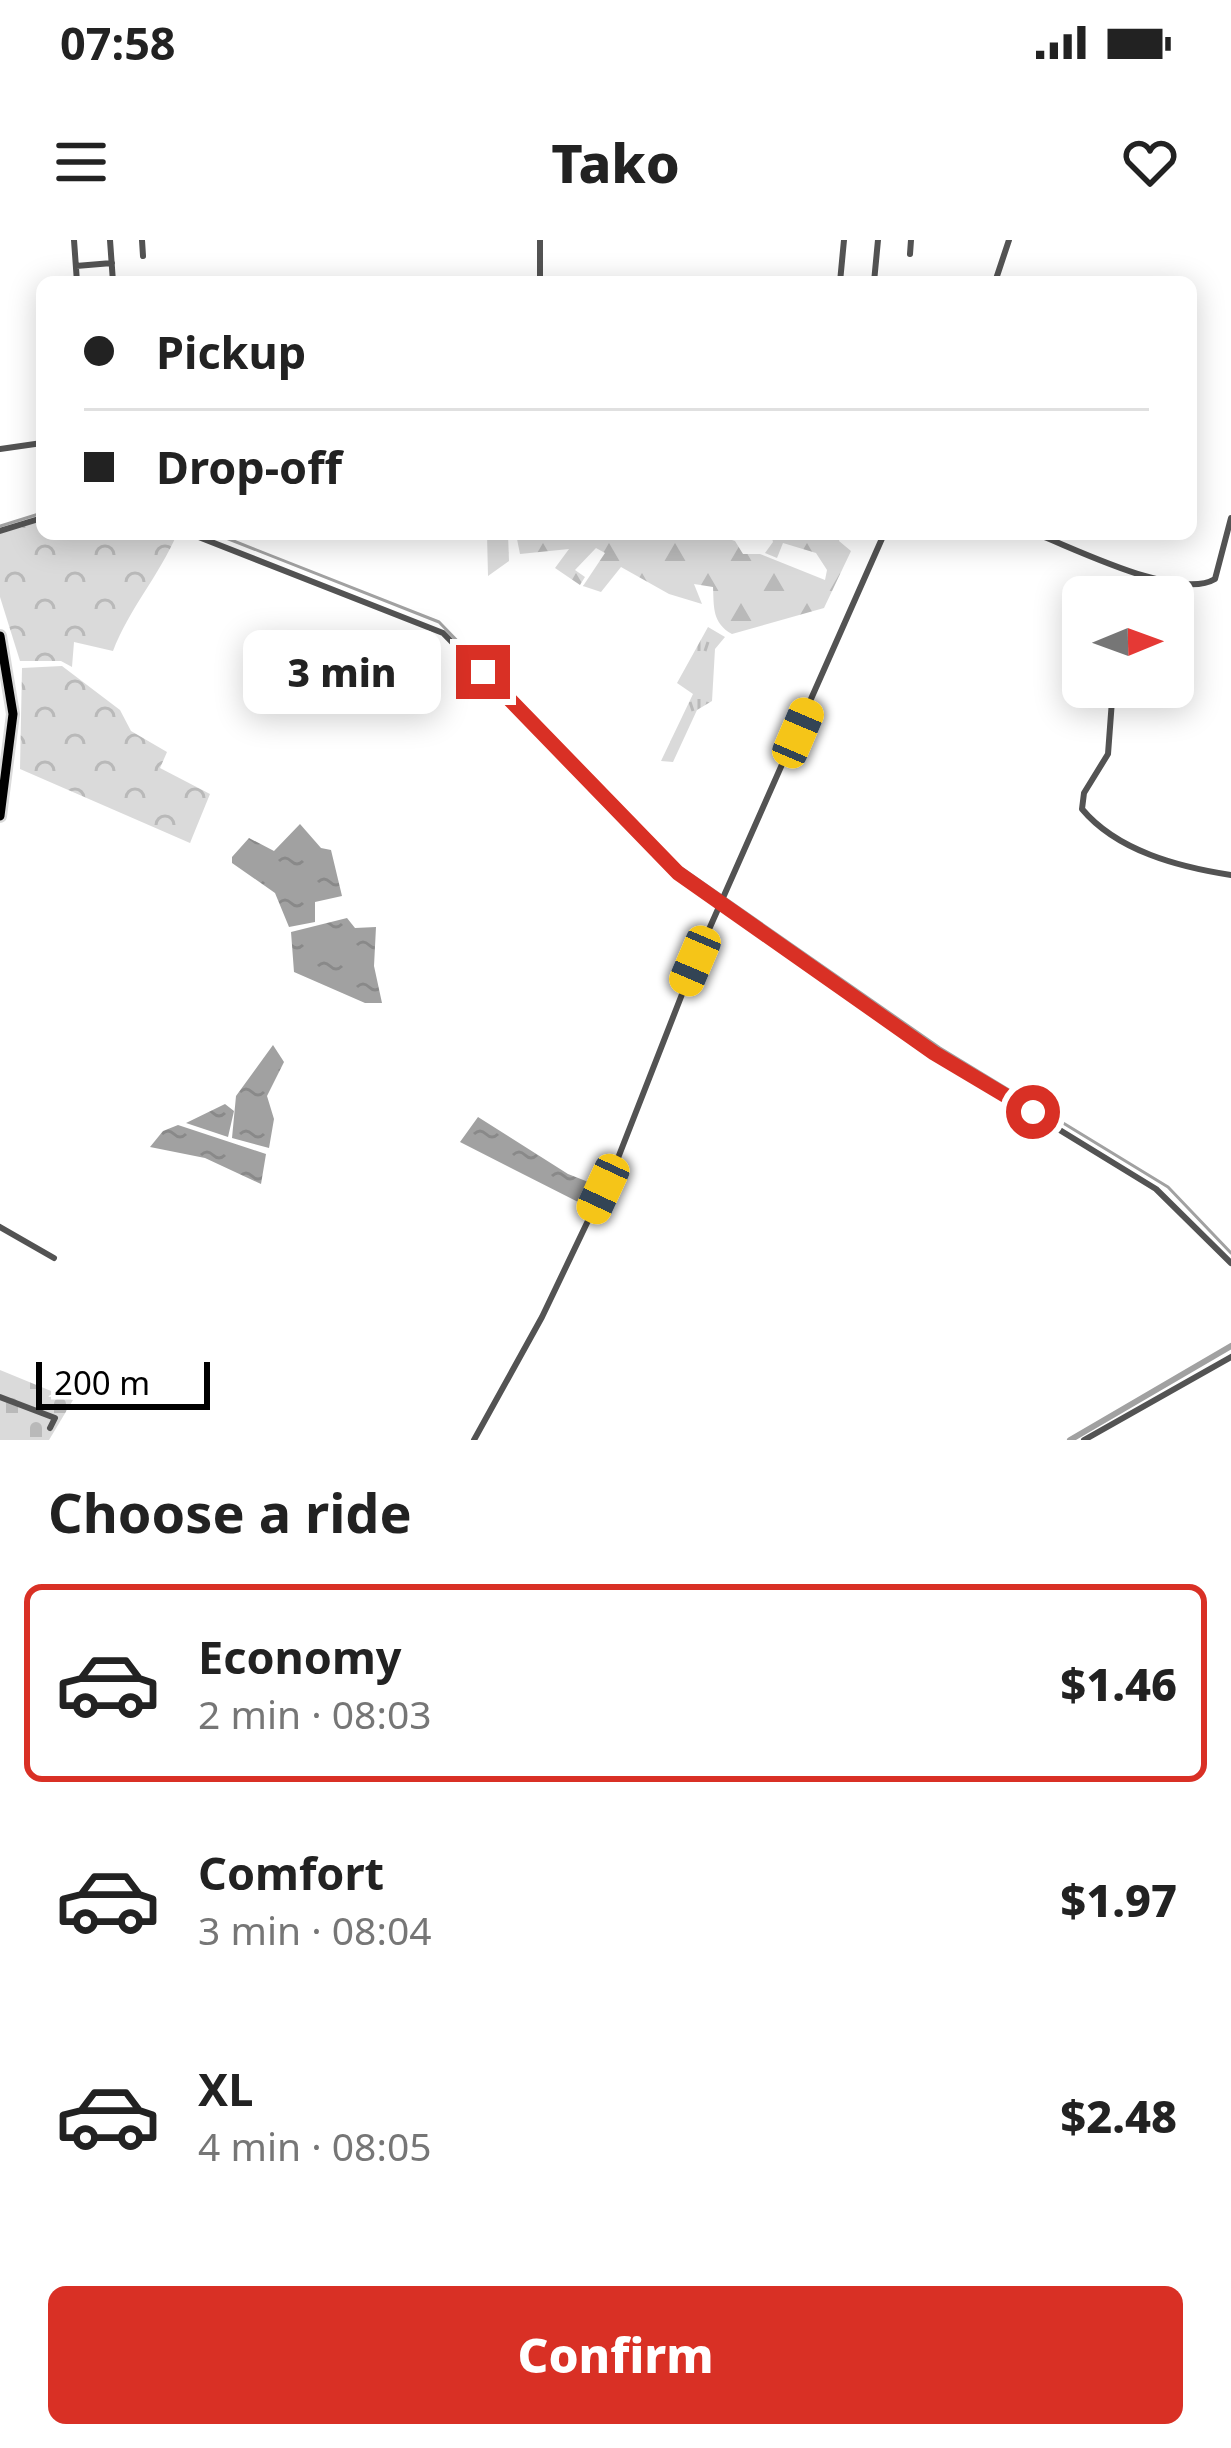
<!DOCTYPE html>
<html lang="en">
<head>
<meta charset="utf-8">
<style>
  :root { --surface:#fff; --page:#f2f2f2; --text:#222; --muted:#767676; --line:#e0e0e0; --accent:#d93025 }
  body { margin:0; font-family:"Noto Sans",sans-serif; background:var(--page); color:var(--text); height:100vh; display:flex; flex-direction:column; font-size:45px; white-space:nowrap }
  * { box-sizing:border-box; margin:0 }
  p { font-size:39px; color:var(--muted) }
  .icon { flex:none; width:66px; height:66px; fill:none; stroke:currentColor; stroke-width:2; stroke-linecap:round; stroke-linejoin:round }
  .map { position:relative; height:1200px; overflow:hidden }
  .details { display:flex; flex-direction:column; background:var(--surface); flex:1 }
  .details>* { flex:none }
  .guide { position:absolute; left:36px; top:36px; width:1161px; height:264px; border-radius:18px; box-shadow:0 6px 30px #0003; display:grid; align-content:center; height:264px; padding:0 48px; background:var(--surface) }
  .needle { width:78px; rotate:89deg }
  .tools { position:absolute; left:1062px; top:336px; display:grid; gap:24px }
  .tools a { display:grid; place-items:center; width:132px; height:132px; border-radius:18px; background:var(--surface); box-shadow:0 6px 30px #0003; font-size:60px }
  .scale { position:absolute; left:36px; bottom:30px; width:174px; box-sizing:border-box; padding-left:12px; border:6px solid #000; border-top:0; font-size:33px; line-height:42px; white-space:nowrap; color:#000; -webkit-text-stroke:9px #fff; paint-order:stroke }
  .end { position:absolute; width:54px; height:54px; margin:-27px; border:15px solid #d93025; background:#fff; box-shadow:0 0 0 6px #fff }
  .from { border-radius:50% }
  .bubble { position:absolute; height:84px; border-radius:18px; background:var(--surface); box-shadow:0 6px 30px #0003; font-size:39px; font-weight:800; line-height:84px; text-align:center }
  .car { position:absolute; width:36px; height:72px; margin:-36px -18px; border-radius:15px; box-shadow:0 0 9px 3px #0007; background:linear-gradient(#f5c518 24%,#345 0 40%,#f5c518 0 76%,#345 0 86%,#f5c518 0) }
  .guide b { display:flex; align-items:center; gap:42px; height:114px; font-size:45px }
  .guide b+b { border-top:3px solid var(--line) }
  .guide i { width:30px; height:30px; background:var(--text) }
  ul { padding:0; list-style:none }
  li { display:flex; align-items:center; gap:36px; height:198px; margin:0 24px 18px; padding:0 24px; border:6px solid transparent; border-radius:18px }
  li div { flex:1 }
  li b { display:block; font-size:45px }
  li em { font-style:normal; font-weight:800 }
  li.selected { border-color:var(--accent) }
  li>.icon { width:108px; height:108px; stroke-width:1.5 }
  h2 { padding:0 48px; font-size:54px; line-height:144px }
  .primary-button { display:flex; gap:24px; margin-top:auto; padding:24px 48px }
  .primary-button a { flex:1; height:138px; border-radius:18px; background:var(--accent); color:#fff; font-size:48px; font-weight:800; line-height:138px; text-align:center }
  .status { display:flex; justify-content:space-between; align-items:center; height:84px; padding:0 60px; background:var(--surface); direction:ltr }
  .status svg { height:33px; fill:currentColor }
  header { display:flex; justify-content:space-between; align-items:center; height:156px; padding:0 48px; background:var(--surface); font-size:54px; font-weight:800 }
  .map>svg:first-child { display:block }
</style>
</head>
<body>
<div class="status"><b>07:58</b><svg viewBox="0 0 49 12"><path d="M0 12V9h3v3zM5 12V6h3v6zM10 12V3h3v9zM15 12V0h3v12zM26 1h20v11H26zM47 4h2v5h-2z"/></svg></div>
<header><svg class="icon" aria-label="menu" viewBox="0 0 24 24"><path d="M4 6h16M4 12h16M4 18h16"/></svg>Tako<svg class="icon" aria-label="heart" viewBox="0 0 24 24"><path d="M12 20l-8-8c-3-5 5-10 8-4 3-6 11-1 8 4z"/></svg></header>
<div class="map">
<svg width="1231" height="1200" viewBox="0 0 1231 1200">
  <defs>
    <pattern id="grass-tufts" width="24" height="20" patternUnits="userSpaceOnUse" patternTransform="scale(3)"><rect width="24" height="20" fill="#dadada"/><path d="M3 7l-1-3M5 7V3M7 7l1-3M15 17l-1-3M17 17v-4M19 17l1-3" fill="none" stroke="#b9b9b9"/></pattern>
    <pattern id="forest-firs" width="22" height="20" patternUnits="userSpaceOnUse" patternTransform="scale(3)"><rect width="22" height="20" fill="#dadada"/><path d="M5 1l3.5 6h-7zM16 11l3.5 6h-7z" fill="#b9b9b9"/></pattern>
    <pattern id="cemetery-stones" width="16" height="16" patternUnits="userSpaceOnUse" patternTransform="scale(3)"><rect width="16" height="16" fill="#dadada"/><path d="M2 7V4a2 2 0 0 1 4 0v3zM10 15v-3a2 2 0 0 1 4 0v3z" fill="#b9b9b9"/></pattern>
    <pattern id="park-crowns" width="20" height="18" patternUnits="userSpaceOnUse" patternTransform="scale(3)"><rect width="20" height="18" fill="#dadada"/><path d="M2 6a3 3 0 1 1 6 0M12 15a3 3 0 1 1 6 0" fill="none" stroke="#b9b9b9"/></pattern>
    <pattern id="water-ripples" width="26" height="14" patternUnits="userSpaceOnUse" patternTransform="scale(3)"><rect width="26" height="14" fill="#a1a1a1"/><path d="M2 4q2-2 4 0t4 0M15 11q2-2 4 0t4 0" fill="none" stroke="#898989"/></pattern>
  </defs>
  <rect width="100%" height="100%" fill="#fff"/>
  <path fill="url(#grass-tufts)" d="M487,294H508L509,321L488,336Z
    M708,387L725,397L715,409L712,461L697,470L673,522L661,521L693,454L677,443Z"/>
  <path fill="url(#forest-firs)" d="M527,294H714L735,301L743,314H760L825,340L827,330L816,313L783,303L777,318L765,313L773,302L771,294H841L839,301L851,311L824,368L732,394C712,383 714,367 713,347L694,344L702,364L669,354L621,327L601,352L583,346L605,313L596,308L575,330L585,337L580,345L555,328L569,309L520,314L517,299Z"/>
  <path fill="url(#cemetery-stones)" d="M0,1130L73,1160L49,1200H0Z"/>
  <path fill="url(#park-crowns)" d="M42,280V294H177C159,336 129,369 113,411L74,402L72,427L61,421H20L0,357V293Z
    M62,426L120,470L131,491L167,512L160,528L210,554L190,603L20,529L22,428Z"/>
  <path fill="url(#water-ripples)" d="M300,584L321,608L331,610L342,656L315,662V682L289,687L275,653L232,623V617L249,598L274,611Z
    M347,678L355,688L376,687L374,726L382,763H365L294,732L291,692Z
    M273,805L284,822L267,856L274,879L269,908L232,898L236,856Z
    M225,864L234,871L228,897L186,883Z
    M478,877L568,934L596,945L586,966L460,902Z
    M178,885L266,914L261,944L205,918L150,907L163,891Z"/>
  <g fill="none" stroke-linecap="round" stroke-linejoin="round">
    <path stroke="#a1a1a1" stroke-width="3" d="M0,286L42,273
      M216,294L439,382L651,601
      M670,620L940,808L1168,947L1231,1013"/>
    <path stroke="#a1a1a1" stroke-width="6" d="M1070,1200L1231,1106"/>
    <g stroke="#dbdbdb" stroke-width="14">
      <path id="major" d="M0,396L13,474L0,576"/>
    </g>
    <path stroke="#535353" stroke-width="6" d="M74,0L77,42
      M110,0L113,42
      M142,0L143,16
      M910,14L911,0
      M76,26L112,23
      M540,42V0
      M840,42L844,0
      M874,42L878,0
      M995,42L1009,0
      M0,209L42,203
      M0,291L42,278
      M191,294L443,393L678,633L934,813L1156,949L1231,1023
      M1037,294C1076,309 1179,361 1215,339L1231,278
      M1154,357L1158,340
      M1113,447L1108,514L1084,553L1082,569C1117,611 1179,627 1231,635
      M0,987L54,1018
      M0,1157L55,1178L50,1188
      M474,1200L542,1077L618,918L695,721L884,294
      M1084,1200L1231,1117"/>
    <use href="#major" stroke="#000" stroke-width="9"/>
  </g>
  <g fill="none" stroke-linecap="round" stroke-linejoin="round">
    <path stroke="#d93025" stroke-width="15" d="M483,432L678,633L934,813L1033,872"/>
  </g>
</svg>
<div class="tools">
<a><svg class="needle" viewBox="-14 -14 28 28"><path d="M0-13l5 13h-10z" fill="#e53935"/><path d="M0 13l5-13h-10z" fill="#767676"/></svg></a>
</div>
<div class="scale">200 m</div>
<i class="end from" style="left:1033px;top:872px"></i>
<i class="end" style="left:483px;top:432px"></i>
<div class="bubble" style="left:243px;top:390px;width:198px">3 min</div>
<i class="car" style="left:798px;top:493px;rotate:23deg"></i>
<i class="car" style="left:695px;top:721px;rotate:203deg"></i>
<i class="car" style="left:603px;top:949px;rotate:205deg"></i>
<div class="guide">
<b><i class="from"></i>Pickup</b>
<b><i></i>Drop-off</b>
</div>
</div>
<section class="details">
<h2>Choose a ride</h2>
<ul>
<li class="selected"><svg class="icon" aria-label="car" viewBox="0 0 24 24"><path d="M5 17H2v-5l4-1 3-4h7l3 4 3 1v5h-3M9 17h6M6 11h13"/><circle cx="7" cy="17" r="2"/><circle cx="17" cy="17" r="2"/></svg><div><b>Economy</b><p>2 min · 08:03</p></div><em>$1.46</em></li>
<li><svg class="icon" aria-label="car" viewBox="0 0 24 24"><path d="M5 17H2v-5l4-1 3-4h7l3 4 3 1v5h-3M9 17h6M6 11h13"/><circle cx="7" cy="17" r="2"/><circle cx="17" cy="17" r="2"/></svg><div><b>Comfort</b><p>3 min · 08:04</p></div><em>$1.97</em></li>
<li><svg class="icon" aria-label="car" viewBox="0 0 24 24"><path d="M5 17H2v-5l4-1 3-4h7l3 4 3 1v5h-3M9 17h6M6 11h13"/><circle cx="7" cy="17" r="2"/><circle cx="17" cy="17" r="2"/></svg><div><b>XL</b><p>4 min · 08:05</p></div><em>$2.48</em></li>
</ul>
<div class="primary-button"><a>Confirm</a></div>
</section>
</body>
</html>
